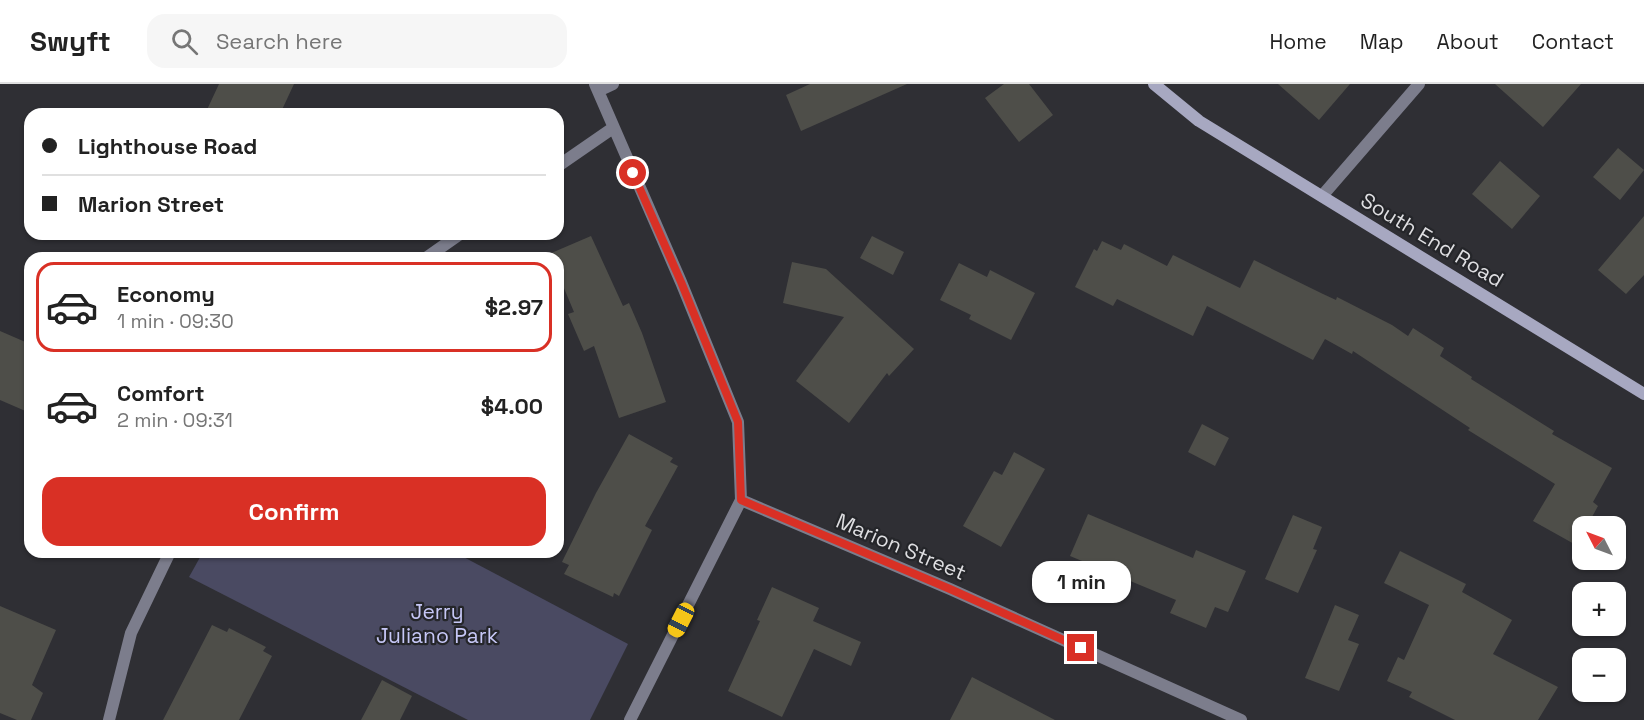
<!DOCTYPE html>
<html lang="en">
<head>
<meta charset="utf-8">
<style>
  :root { --surface:#fff; --page:#f6f6f6; --text:#222; --muted:#767676; --line:#e0e0e0; --accent:#d93025 }
  body { margin:0; font-family:"Space Grotesk",sans-serif; background:var(--page); color:var(--text); height:100vh; display:flex; flex-direction:column; font-size:22px; white-space:nowrap }
  * { box-sizing:border-box; margin:0 }
  p { font-size:20px; color:var(--muted) }
  .icon { flex:none; width:33px; height:33px; fill:none; stroke:currentColor; stroke-width:2; stroke-linecap:round; stroke-linejoin:round }
  .map { position:relative; flex:1; overflow:hidden }
  .sheet { position:absolute; left:24px; top:168px; width:540px; height:306px; display:flex; flex-direction:column; background:var(--surface); border-radius:18px; box-shadow:0 2px 4px #0004 }
  .sheet>* { flex:none }
  .banner { position:absolute; left:24px; top:24px; width:540px; height:132px; border-radius:18px; box-shadow:0 2px 4px #0004; display:grid; align-content:center; height:132px; padding:0 18px; background:var(--surface) }
  .needle { width:39px; rotate:312deg }
  .buttons { position:absolute; left:1572px; top:432px; display:grid; gap:12px }
  .buttons a { display:grid; place-items:center; width:54px; height:54px; border-radius:12px; background:var(--surface); box-shadow:0 2px 4px #0004; font-size:30px }
  .end { position:absolute; width:27px; height:27px; margin:-14px; border:8px solid #d93025; background:#fff; box-shadow:0 0 0 3px #fff }
  .from { border-radius:50% }
  .bubble { position:absolute; height:42px; border-radius:18px; background:var(--surface); box-shadow:0 2px 4px #0004; font-size:20px; font-weight:600; line-height:42px; text-align:center }
  .car { position:absolute; width:18px; height:36px; margin:-18px -9px; border-radius:8px; box-shadow:0 0 4px 2px #0007; background:linear-gradient(#f5c518 24%,#345 0 40%,#f5c518 0 76%,#345 0 86%,#f5c518 0) }
  .banner b { display:flex; align-items:center; gap:21px; height:57px; font-size:22px }
  .banner b+b { border-top:2px solid var(--line) }
  .banner i { width:15px; height:15px; background:var(--text) }
  ul { padding:10px 0 0; list-style:none }
  li { display:flex; align-items:center; gap:18px; height:90px; margin:0 12px 9px; padding:0 6px; border:3px solid transparent; border-radius:18px }
  li div { flex:1 }
  li b { display:block; font-size:22px }
  li em { font-style:normal; font-weight:600 }
  li.on { border-color:var(--accent) }
  li>.icon { width:54px; height:54px; stroke-width:1.5 }
  .cta { display:flex; gap:12px; margin-top:auto; padding:12px 18px }
  .cta a { flex:1; height:69px; border-radius:18px; background:var(--accent); color:#fff; font-size:24px; font-weight:600; line-height:69px; text-align:center }
  header { display:flex; align-items:center; gap:36px; box-sizing:border-box; height:84px; padding:0 30px; background:var(--surface); border-bottom:2px solid var(--line) }
  header strong { font-size:28px }
  nav { display:flex; gap:33px; margin-inline-start:auto; font-size:21px }
  .search { width:420px; height:54px; background:var(--page); display:flex; align-items:center; gap:15px; box-sizing:border-box; padding:0 21px; border-radius:18px; color:var(--muted); font-size:22px }
  .map>svg:first-child { display:block }
</style>
</head>
<body>
<header>
<strong>Swyft</strong>
<div class="search"><svg class="icon" aria-label="search" viewBox="0 0 24 24"><circle cx="10" cy="10" r="6"/><path d="M15 15l6 6"/></svg>Search here</div>
<nav><a>Home</a><a>Map</a><a>About</a><a>Contact</a></nav>
</header>
<div class="map">
<svg width="1644" height="636" viewBox="0 0 1644 636">
  <rect width="100%" height="100%" fill="#2f2f34"/>
  <path fill="#4a4a62" d="M203,468H454L628,560L590,636H468L189,493Z"/>
  <path fill="#4e4e49" d="M219,0H294L280,30H205Z
    M810,0H907L801,47L786,11Z
    M1004,0H1029L1053,31L1019,58L985,14Z
    M1278,0H1350L1319,36Z
    M1495,0H1581L1543,43Z
    M1618,64L1644,86L1620,116L1593,93Z
    M1500,77L1540,112L1512,145L1472,110Z
    M1644,132V191L1626,210L1598,186Z
    M591,152L623,222L629,219L642,249L666,318L619,334L594,262L584,267L568,230L574,228L558,190V174H551L549,170Z
    M872,152L904,168L893,191L860,174Z
    M1102,157L1121,166L1124,160L1167,182L1173,171L1240,204L1254,176L1323,210L1336,216L1337,213L1392,241L1408,252L1413,244L1444,264L1440,272L1472,293L1471,295L1554,347L1552,350L1612,384L1593,418L1598,422L1587,442H1582V450L1576,461L1533,437L1555,400L1468,346L1470,344L1353,267L1352,270L1325,255L1313,276L1207,222L1193,252L1117,215L1113,222L1075,203L1094,165L1097,167Z
    M792,178L826,185L914,265L889,292L887,289L849,339L796,297L844,233L783,219Z
    M959,179L987,193L990,186L1035,209L1011,256L969,235L971,231L940,216Z
    M0,247L30,260V329L0,316Z
    M1202,340L1229,354L1215,382L1188,368Z
    M629,350L673,374L670,378L678,382L645,442L652,446L619,512L614,509L613,513L564,490L569,481L562,478L596,409Z
    M1014,368L1045,385L1001,463L963,442L994,387L1002,391Z
    M1088,430L1193,474L1196,466L1246,487L1228,528L1215,523L1206,544L1170,529L1176,516L1070,472Z
    M1293,431L1322,443L1313,465L1317,466L1298,509L1265,495Z
    M1400,467L1466,500L1462,508L1512,536L1493,570L1558,603L1538,636H1455L1409,613L1412,608L1387,597L1398,573L1404,576L1429,521L1384,499Z
    M772,503L819,524L813,537L861,558L851,582L814,565L782,633L728,607L760,537L757,536Z
    M1335,521L1359,531L1348,556L1359,560L1339,607L1305,594Z
    M0,522L56,546L32,601L43,609L31,636H17L0,629Z
    M212,541L227,548L229,544L266,563L263,567L272,572L239,636H163Z
    M972,593L1055,636H950Z
    M382,596L412,612L400,636H361Z"/>
  <g fill="none" stroke-linecap="round" stroke-linejoin="round">
    <path stroke="#7c7d8c" stroke-width="12" d="M595,0L681,198L738,338L741,416L630,636
      M598,7L613,0
      M558,82L613,44
      M1322,112L1419,0
      M426,174L460,150
      M741,416L950,505L1241,636
      M109,636L131,549L170,468"/>
    <path stroke="#a7a8c1" stroke-width="12" d="M1154,0L1199,37L1644,310"/>
  </g>
  <g fill="none" stroke-linecap="round" stroke-linejoin="round">
    <path stroke="#d93025" stroke-width="8" d="M633,89L681,198L738,338L741,416L950,505L1081,564"/>
  </g>
  <g text-anchor="middle" stroke-width="4.5" stroke-linejoin="round" paint-order="stroke">
    <g font-size="21" fill="#dedee1" stroke="#25262a">
      <text transform="translate(1432 156) rotate(31)" y="7">South End Road</text>
      <text transform="translate(901 463) rotate(23)" y="7">Marion Street</text>
    </g>
    <g font-size="21" fill="#c6c7f6" stroke="#25262a">
      <text x="437" y="535">Jerry<tspan x="437" dy="24">Juliano Park</tspan></text>
    </g>
  </g>
</svg>
<div class="buttons">
<a><svg class="needle" viewBox="-14 -14 28 28"><path d="M0-13l5 13h-10z" fill="#e53935"/><path d="M0 13l5-13h-10z" fill="#767676"/></svg></a>
<a>+</a>
<a>−</a>
</div>
<i class="end from" style="left:633px;top:89px"></i>
<i class="end" style="left:1081px;top:564px"></i>
<div class="bubble" style="left:1032px;top:477px;width:99px">1 min</div>
<i class="car" style="left:681px;top:536px;rotate:207deg"></i>
<div class="banner">
<b><i class="from"></i>Lighthouse Road</b>
<b><i></i>Marion Street</b>
</div>
<section class="sheet">
<ul>
<li class="on"><svg class="icon" aria-label="car" viewBox="0 0 24 24"><path d="M5 17H2v-5l4-1 3-4h7l3 4 3 1v5h-3M9 17h6M6 11h13"/><circle cx="7" cy="17" r="2"/><circle cx="17" cy="17" r="2"/></svg><div><b>Economy</b><p>1 min · 09:30</p></div><em>$2.97</em></li>
<li><svg class="icon" aria-label="car" viewBox="0 0 24 24"><path d="M5 17H2v-5l4-1 3-4h7l3 4 3 1v5h-3M9 17h6M6 11h13"/><circle cx="7" cy="17" r="2"/><circle cx="17" cy="17" r="2"/></svg><div><b>Comfort</b><p>2 min · 09:31</p></div><em>$4.00</em></li>
</ul>
<div class="cta"><a>Confirm</a></div>
</section>
</div>
</body>
</html>
